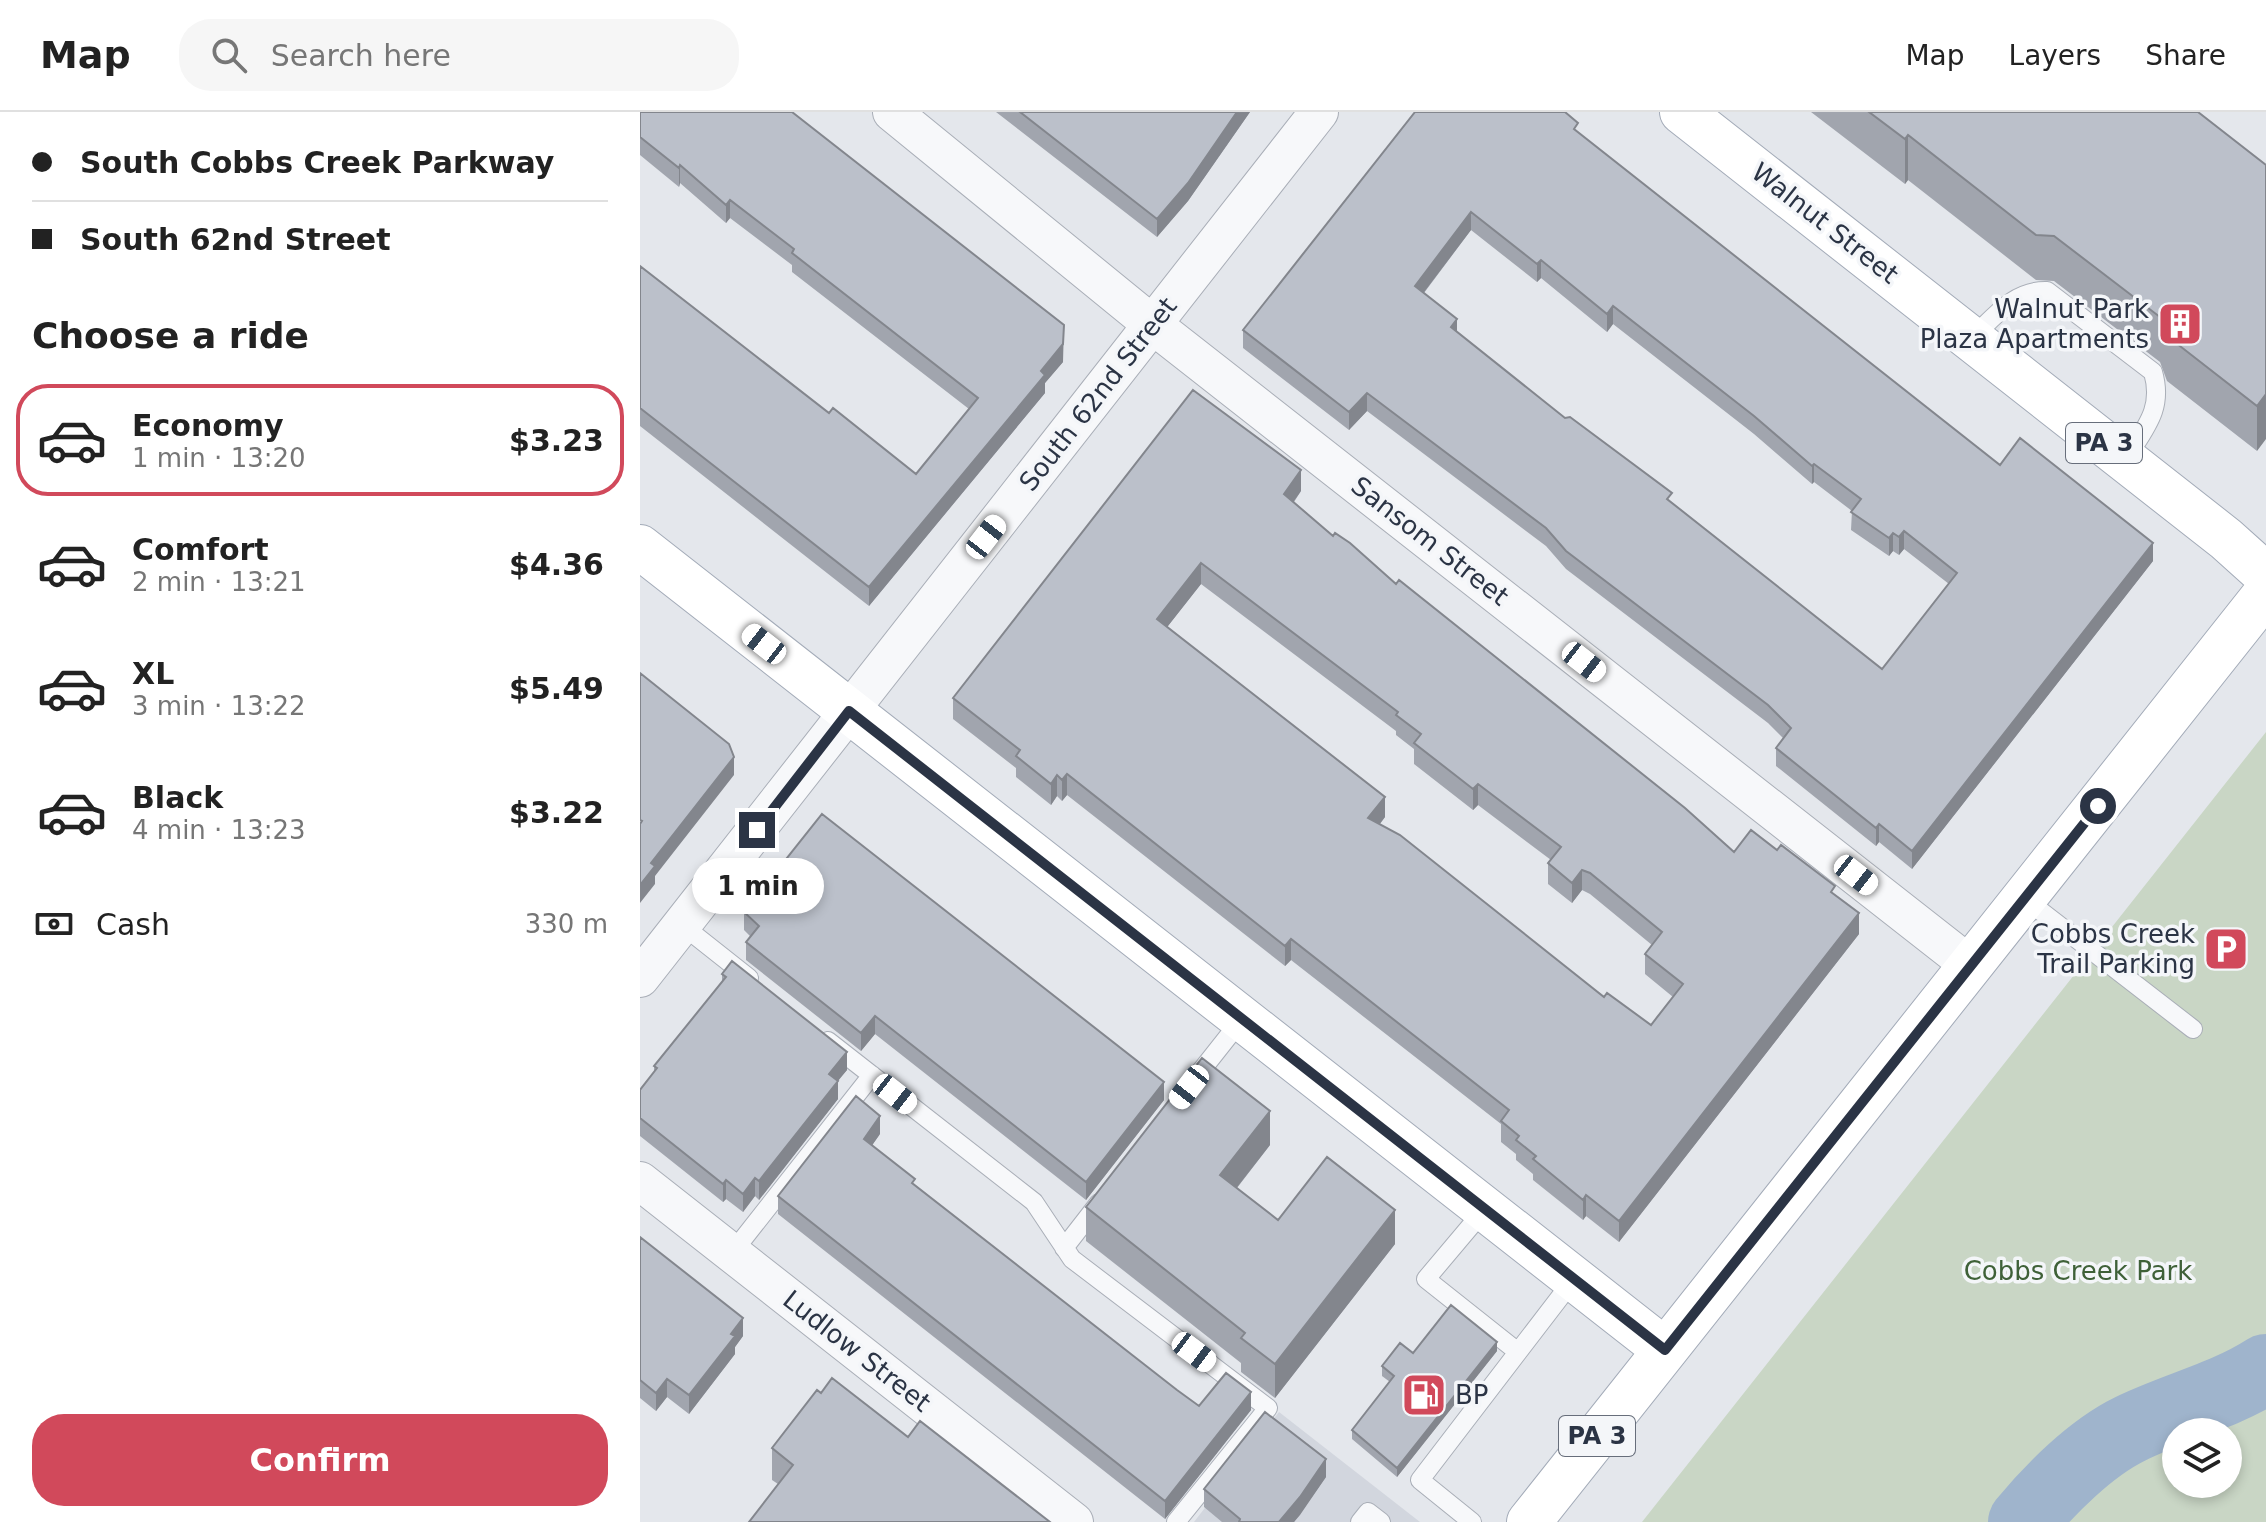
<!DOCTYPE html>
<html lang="en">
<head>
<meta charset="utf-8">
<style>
  :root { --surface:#fff; --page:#f6f6f6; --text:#222; --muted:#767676; --line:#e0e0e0; --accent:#d1495b }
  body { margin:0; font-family:"DejaVu Sans",sans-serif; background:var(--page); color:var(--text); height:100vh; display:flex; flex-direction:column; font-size:30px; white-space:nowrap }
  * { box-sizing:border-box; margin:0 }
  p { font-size:26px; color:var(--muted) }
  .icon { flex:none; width:44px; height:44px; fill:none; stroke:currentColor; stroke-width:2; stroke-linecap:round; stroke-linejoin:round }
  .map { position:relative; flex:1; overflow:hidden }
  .panel { display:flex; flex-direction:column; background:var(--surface); width:640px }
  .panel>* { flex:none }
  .banner { display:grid; align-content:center; height:176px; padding:0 32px; background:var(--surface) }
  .tools { position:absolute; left:1522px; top:1306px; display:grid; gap:16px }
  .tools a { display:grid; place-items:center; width:80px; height:80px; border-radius:50%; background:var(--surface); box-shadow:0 4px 12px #0003; font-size:40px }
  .end { position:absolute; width:36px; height:36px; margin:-18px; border:10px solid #2b3445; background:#fff; box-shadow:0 0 0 4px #fff }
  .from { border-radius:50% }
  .bubble { position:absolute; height:56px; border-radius:28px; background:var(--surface); box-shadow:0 4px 12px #0003; font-size:26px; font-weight:800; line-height:56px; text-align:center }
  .car { position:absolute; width:24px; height:48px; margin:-24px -12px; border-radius:10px; box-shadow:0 0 6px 2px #0007; background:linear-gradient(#fff 24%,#345 0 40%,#fff 0 76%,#345 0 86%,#fff 0) }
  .banner b { display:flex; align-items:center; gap:28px; height:76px; font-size:30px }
  .banner b+b { border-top:2px solid var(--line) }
  .banner i { width:20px; height:20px; background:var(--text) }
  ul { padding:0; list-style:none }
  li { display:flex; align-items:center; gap:24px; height:112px; margin:0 16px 12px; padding:0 16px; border:4px solid transparent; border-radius:32px }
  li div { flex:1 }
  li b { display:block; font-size:30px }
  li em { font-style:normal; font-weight:800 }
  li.current { border-color:var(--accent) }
  li>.icon { width:72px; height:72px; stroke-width:1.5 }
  h2 { padding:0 32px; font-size:36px; line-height:96px }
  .pay { display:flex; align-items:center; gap:20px; height:88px; padding:0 32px; font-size:30px }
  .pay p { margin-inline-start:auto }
  .primary-button { display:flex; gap:16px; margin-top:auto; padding:16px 32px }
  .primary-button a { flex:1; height:92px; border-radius:32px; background:var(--accent); color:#fff; font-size:32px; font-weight:800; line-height:92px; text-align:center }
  header { display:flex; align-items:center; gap:48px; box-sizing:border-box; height:112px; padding:0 40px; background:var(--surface); border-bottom:2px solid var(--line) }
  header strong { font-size:38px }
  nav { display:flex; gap:44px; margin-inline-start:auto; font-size:28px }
  .search { width:560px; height:72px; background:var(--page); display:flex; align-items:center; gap:20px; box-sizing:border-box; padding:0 28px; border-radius:32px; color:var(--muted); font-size:30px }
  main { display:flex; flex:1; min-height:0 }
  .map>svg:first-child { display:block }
</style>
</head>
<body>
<header>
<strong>Map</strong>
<div class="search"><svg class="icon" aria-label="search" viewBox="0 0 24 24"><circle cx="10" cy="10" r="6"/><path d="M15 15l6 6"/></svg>Search here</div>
<nav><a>Map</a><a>Layers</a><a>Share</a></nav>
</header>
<main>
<section class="panel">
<div class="banner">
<b><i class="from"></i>South Cobbs Creek Parkway</b>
<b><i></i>South 62nd Street</b>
</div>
<h2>Choose a ride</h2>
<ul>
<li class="current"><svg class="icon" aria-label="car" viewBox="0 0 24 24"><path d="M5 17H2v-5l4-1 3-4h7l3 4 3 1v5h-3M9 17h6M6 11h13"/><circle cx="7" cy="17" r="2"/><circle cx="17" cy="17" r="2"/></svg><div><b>Economy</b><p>1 min · 13:20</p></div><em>$3.23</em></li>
<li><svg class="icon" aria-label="car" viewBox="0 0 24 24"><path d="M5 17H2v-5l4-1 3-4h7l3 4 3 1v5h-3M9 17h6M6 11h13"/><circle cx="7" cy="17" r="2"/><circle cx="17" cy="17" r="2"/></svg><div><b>Comfort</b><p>2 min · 13:21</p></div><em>$4.36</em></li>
<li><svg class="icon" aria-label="car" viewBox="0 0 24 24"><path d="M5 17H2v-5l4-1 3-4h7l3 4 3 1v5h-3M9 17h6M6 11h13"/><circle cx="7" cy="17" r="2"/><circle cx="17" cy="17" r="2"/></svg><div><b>XL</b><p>3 min · 13:22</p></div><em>$5.49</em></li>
<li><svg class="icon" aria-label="car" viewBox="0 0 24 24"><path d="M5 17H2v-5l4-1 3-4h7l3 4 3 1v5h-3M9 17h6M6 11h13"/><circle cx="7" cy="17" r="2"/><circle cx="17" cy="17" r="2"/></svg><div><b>Black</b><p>4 min · 13:23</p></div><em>$3.22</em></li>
</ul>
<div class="pay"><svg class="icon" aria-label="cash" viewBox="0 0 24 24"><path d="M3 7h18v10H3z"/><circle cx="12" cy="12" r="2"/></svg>Cash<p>330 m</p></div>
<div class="primary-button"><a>Confirm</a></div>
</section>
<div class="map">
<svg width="1626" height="1410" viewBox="0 0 1626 1410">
  <rect width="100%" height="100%" fill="#e4e7ec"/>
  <path fill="#d2d6de" d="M639,1300L780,1410H554Z"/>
  <path fill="#c9d6c5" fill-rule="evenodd" d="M1626,620V1410H1002ZM1536,1320H1588V1372H1536Z"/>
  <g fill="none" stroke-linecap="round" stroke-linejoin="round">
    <path stroke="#9fb4cc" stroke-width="70" d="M1383,1410C1410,1377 1451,1336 1490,1317C1535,1295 1584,1284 1626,1257"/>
    <g stroke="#a9aeb7" stroke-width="20">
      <path id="service" d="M1332,226C1354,205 1374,178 1407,179L1513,260C1524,298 1504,317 1485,348
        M1385,787L1553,917
        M42,813L109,866
        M188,929L394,1090L432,1147L628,1296L536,1410
        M553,969L602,907
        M424,1136L459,1091
        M92,1141L232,963
        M878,1240L934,1167
        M720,1410L728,1400L741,1410
        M832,1410L780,1368L878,1240L786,1167L845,1097"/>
    </g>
    <g stroke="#a9aeb7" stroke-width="40">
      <path id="minor" d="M252,0L513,213L1331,854
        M0,866L679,0
        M0,1069L434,1410"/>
    </g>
    <g stroke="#a3abb8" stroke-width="46">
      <path id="primary" d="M1042,0L1586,427L1626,463
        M0,435L1025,1238
        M889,1410L1626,481"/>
    </g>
    <use href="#service" stroke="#f7f8fa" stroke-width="18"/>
    <use href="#minor" stroke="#f7f8fa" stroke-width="38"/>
    <use href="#primary" stroke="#fff" stroke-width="44"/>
  </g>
  <path fill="#a1a5ae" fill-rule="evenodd" d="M0,0L423,250L405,271V281L229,494L0,314V154L189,301L276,362L329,297L152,160V153L90,106L86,111L40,71L39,75L0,43Z
    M356,0H610L548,89L517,125Z
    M1171,0H1558L1626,53L1617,339L1527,269L1520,250L1414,169L1396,168L1268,68L1265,72Z
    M938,20L1360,353L1513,449L1272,757L1239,730L1236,734L1136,654V636L1143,626L1128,611L926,457L906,434L727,299L709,318L603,236V218ZM831,118L897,170L901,166L967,220L973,212L1114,322L1172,372L1174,370L1212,399L1211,418L1249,444L1253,439L1259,443L1264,437L1309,472L1242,557L817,220L784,181Z
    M661,379L654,390L693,424L756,472L1094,740L1195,783L1219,822L979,1130L946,1104L943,1108L893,1068V1062L876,1048V1042L861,1030V1012L651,848L645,854L427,683L422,689L417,684L411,693L376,665V656L313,607V586ZM561,472L756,619V623L774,637V652L833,698L838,693L911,748L908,751V772L932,791L942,778L950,782L1012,833L1005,842V862L1033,885L1011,913L964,885L740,712L745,705L527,515Z
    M104,800L524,988L446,1088L235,922L221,939L106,848V830L111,825L104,818Z
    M82,862L207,958L197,969L198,987L119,1088L115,1084L103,1100L86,1087L83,1090L0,1024V978L14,960V954L82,870Z
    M240,1022L232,1033L275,1074L537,1278L559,1294L611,1298L525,1407L138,1102V1084Z
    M630,1033L597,1076L638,1108L755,1132L635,1286L601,1260V1251L446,1129V1095Z
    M0,1125L103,1224L95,1235V1242L49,1302L27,1285L16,1299L0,1286Z
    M857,1239L757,1365L712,1327V1318L750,1270L742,1264V1254L773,1241Z
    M181,1281L268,1325L138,1372L132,1368V1336Z
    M686,1365L654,1410H582L564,1395V1377Z"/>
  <path fill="#83868d" d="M597,0H610L548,89L517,125V107Z
    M1268,23V68L1265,72V27Z
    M40,53V71L39,75V56Z
    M90,88V106L86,111V93Z
    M831,100V118L775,192V174Z
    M901,148V166L897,170V152Z
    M973,194V212L967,220V202Z
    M817,207V225L811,215Z
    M424,213L423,250L405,271V281L229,494V475L401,259Z
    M727,281V299L709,318V300Z
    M1626,282V327L1617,339V294Z
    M1174,352V370L1172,372V354Z
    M661,358V379L644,403V382Z
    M1264,419V437L1259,443V425Z
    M1253,421V439L1249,444V426Z
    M1513,431V449L1272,757V739Z
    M561,451V472L517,528V507Z
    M94,645V663L15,764V772L0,791V773L11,751Z
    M427,662V683L422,689V668Z
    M417,663V684L411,693V672Z
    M838,672V693L833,698V677Z
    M745,685V705L728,727V706Z
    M1239,712V730L1236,734V716Z
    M942,758V778L932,791V771Z
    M1219,801V822L979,1130V1109Z
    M651,827V848L645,854V834Z
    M235,904V922L221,939V921Z
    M207,940V958L189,980V962Z
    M198,969V987L119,1088V1069Z
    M524,970V988L446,1088V1070Z
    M630,999V1033L580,1097V1063Z
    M240,1004V1022L224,1045V1027Z
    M115,1066V1084L103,1100V1082Z
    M86,1068V1087L83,1090V1072Z
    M946,1083V1104L943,1108V1088Z
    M755,1098V1132L635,1286V1252Z
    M103,1206V1224L95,1235V1242L49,1302V1283Z
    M857,1230V1239L757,1365V1356Z
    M27,1267V1285L16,1299V1281Z
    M611,1280V1298L525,1407V1389Z
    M686,1347V1365L660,1403L654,1410H639Z"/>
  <path fill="#bbc0ca" stroke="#83868d" stroke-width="2" fill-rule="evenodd" d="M0,0H152L424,213L423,232L401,259L405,263L229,475L0,296V154L189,301L193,296L276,362L338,286L152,141L154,137L90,88L86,93L40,53L39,56L0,25Z
    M380,0H597L548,71L517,107Z
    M775,0H925L938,11L934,17L1360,353L1380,326L1513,431L1272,739L1239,712L1236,716L1136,636L1151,616L1128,593L926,439L906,416L727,281L709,300L603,218ZM831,100L897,152L901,148L967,202L973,194L1114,304L1172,354L1174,352L1221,387L1211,400L1249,426L1253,421L1259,425L1264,419L1317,461L1242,557L1027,387L1032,381L930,305L925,306L811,215L817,207L775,174Z
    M1229,0H1558L1626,53V282L1617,294L1527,224L1520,205L1414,124L1396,123L1268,23L1265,27Z
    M553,278L661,358L644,382L693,424L695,421L710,431L756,472L759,468L1045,696L1094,740L1111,718L1137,738L1141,733L1195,774L1191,780L1219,801L979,1109L946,1083L943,1088L893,1047L896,1044L876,1028L879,1024L861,1009L869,998L651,827L645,834L427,662L422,668L417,663L411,672L376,644L380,638L313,586ZM561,451L758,600L756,603L781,622L774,631L833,677L838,672L921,735L908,751L932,771L942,758L950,761L1022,820L1005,842L1043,872L1011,913L967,881L964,885L760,723L728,706L745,685L517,507Z
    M0,561L89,632L94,645L11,751L15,754L0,773V712L2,709L0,708Z
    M182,702L524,970L446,1070L235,904L221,921L106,830L119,814L104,800Z
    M92,849L207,940L189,962L198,969L119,1069L115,1066L103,1082L86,1068L83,1072L0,1006V978L17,956L14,954L86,865L82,862Z
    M562,946L630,999L580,1063L638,1108L687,1045L755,1098L635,1252L601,1226L605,1221L446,1095Z
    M216,984L240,1004L224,1027L275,1067L272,1071L537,1278L559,1294L586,1261L611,1280L525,1389L138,1084Z
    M0,1125L103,1206L91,1222L95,1224L49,1283L27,1267L16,1281L0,1268Z
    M811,1193L857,1230L757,1356L712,1318L754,1264L742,1254L760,1231L773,1241Z
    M192,1266L268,1325L280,1309L410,1410H109L153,1353L132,1336L177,1278L181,1281Z
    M625,1300L686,1347L660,1385L639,1410H599L600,1407L564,1377Z"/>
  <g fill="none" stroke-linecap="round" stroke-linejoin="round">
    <path stroke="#2b3445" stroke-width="10" d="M117,718L209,599L1025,1238L1458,694"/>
  </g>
  <defs>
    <g id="building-square" transform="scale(2.3)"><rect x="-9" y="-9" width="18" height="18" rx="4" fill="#d1495b" stroke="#f4f6f9"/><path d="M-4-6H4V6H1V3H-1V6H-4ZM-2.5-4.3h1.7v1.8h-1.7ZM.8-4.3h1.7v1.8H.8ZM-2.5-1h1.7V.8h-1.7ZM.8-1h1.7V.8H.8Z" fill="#fff"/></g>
    <g id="parking-square" transform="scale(2.3)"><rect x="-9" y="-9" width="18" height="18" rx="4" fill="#d1495b" stroke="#f4f6f9"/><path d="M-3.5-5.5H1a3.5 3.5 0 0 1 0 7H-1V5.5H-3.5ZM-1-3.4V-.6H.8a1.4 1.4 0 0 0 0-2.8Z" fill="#fff"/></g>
    <g id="fuel-square" transform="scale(2.3)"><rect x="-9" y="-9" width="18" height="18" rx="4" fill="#d1495b" stroke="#f4f6f9"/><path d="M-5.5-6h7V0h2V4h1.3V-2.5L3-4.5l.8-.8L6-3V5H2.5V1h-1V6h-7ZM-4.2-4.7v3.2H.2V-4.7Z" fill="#fff"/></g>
  </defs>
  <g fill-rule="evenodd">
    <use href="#building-square" x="1540" y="212"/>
    <use href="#parking-square" x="1586" y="837"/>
    <use href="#fuel-square" x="784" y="1283"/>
  </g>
  <g text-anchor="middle" stroke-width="7" stroke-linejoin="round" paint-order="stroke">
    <g fill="#f4f6f9" stroke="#676e7b" stroke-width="2">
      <rect x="1426" y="311" width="76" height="40" rx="6"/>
      <rect x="919" y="1304" width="76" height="40" rx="6"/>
    </g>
    <g font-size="24" font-weight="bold" fill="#2b3445">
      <text x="1464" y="339">PA 3</text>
      <text x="957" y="1332">PA 3</text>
    </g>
    <g font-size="26" fill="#2b3445" stroke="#f4f6f9">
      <text transform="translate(1185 111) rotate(38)" y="9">Walnut Street</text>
      <text transform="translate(458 282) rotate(-52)" y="9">South 62nd Street</text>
      <text transform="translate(790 429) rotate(38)" y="9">Sansom Street</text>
      <text transform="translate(217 1239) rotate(38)" y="9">Ludlow Street</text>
    </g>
    <g font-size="26" fill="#2b3445" stroke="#f4f6f9" text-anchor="end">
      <text x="1509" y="206">Walnut Park<tspan x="1509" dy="30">Plaza Apartments</tspan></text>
      <text x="1555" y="831">Cobbs Creek<tspan x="1555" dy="30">Trail Parking</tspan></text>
      <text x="815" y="1292" text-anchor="start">BP</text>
    </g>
    <g font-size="26" fill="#3f6138" stroke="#f4f6f9">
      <text x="1438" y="1168">Cobbs Creek Park</text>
    </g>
  </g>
</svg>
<div class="tools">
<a><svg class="icon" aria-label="layers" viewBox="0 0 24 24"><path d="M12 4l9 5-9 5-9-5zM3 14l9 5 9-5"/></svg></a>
</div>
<i class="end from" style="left:1458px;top:694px"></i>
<i class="end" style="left:117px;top:718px"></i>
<div class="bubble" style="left:52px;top:746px;width:132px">1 min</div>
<i class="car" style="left:346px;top:425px;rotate:38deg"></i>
<i class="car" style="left:124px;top:532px;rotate:308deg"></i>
<i class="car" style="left:944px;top:550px;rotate:128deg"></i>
<i class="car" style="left:1216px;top:763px;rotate:128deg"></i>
<i class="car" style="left:549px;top:975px;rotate:218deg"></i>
<i class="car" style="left:255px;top:982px;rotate:128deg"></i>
<i class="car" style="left:554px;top:1240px;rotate:127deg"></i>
</div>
</main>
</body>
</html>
